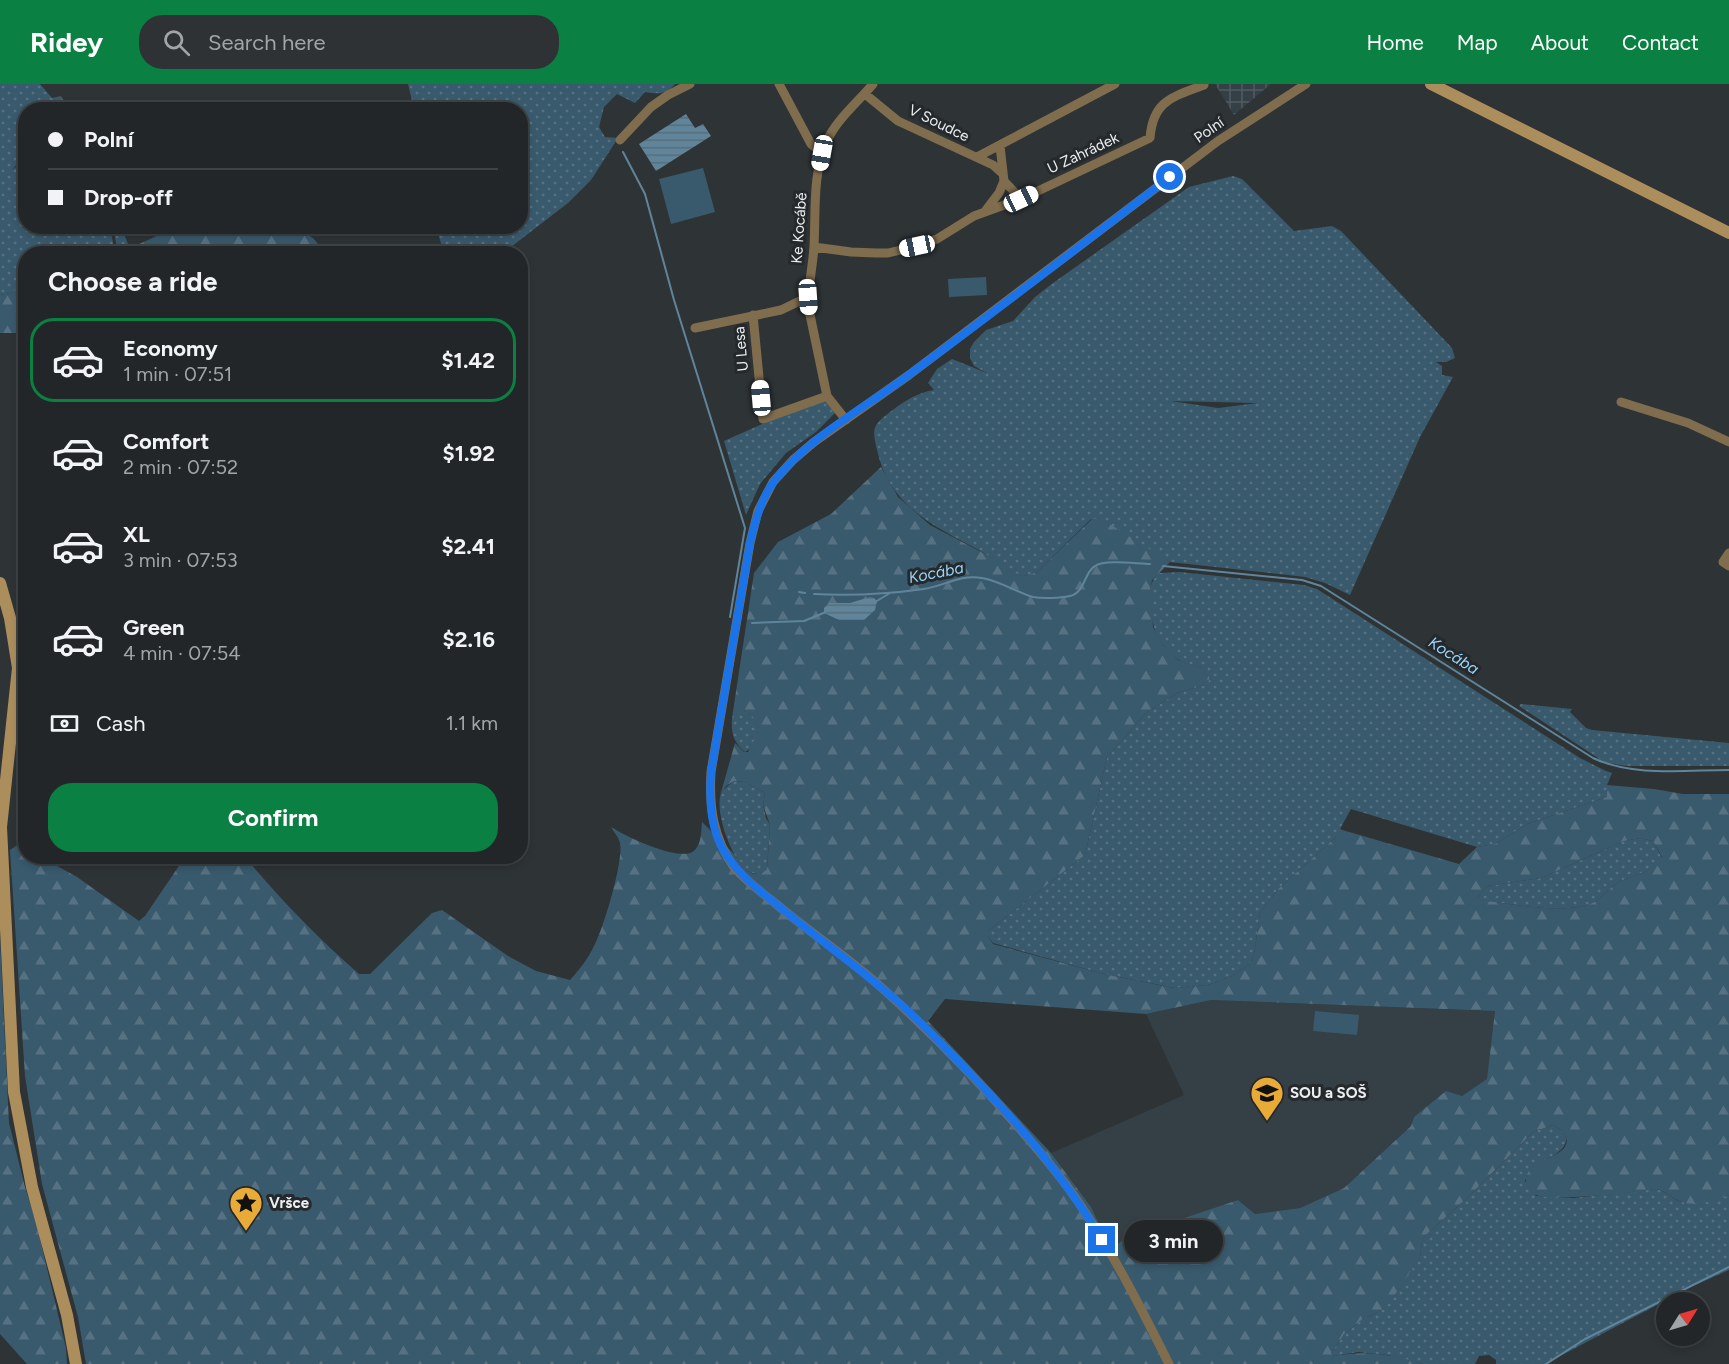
<!DOCTYPE html>
<html lang="en">
<head>
<meta charset="utf-8">
<style>
  :root { --surface:#222628; --page:#2e3234; --text:#f1f3f6; --muted:#a2a5a8; --line:#3f4345; --accent:#0b8043 }
  body { margin:0; font-family:Figtree,sans-serif; background:var(--page); color:var(--text); height:100vh; display:flex; flex-direction:column; font-size:22px; white-space:nowrap }
  * { box-sizing:border-box; margin:0 }
  p { font-size:20px; color:var(--muted) }
  .icon { flex:none; width:33px; height:33px; fill:none; stroke:currentColor; stroke-width:2; stroke-linecap:round; stroke-linejoin:round }
  .map { position:relative; flex:1; overflow:hidden }
  .details { position:absolute; left:18px; top:162px; width:510px; height:618px; display:flex; flex-direction:column; background:var(--surface); border-radius:24px; box-shadow:0 3px 9px #0003,0 0 0 2px var(--line) }
  .details>* { flex:none }
  .guide { position:absolute; left:18px; top:18px; width:510px; height:132px; border-radius:24px; box-shadow:0 3px 9px #0003,0 0 0 2px var(--line); display:grid; align-content:center; height:132px; padding:0 30px; background:var(--surface) }
  .needle { width:39px; rotate:53deg }
  .controls { position:absolute; left:1656px; top:1208px; display:grid; gap:12px }
  .controls a { display:grid; place-items:center; width:54px; height:54px; border-radius:50%; background:var(--surface); box-shadow:0 3px 9px #0003,0 0 0 2px var(--line); font-size:30px }
  .end { position:absolute; width:27px; height:27px; margin:-14px; border:8px solid #1a73e8; background:#fff; box-shadow:0 0 0 3px #fff }
  .from { border-radius:50% }
  .bubble { position:absolute; height:42px; border-radius:21px; background:var(--surface); box-shadow:0 3px 9px #0003,0 0 0 2px var(--line); font-size:20px; font-weight:700; line-height:42px; text-align:center }
  .car { position:absolute; width:18px; height:36px; margin:-18px -9px; border-radius:8px; box-shadow:0 0 4px 2px #0007; background:linear-gradient(#fff 24%,#345 0 40%,#fff 0 76%,#345 0 86%,#fff 0) }
  .guide b { display:flex; align-items:center; gap:21px; height:57px; font-size:22px }
  .guide b+b { border-top:2px solid var(--line) }
  .guide i { width:15px; height:15px; background:var(--text) }
  ul { padding:0; list-style:none }
  li { display:flex; align-items:center; gap:18px; height:84px; margin:0 12px 9px; padding:0 18px; border:3px solid transparent; border-radius:24px }
  li div { flex:1 }
  li b { display:block; font-size:22px }
  li em { font-style:normal; font-weight:700 }
  li.selected { border-color:var(--accent) }
  li>.icon { width:54px; height:54px; stroke-width:1.5 }
  h2 { padding:0 30px; font-size:27px; line-height:72px }
  .pay { display:flex; align-items:center; gap:15px; height:66px; padding:0 30px; font-size:22px }
  .pay p { margin-inline-start:auto }
  .primary-button { display:flex; gap:12px; margin-top:auto; padding:12px 30px }
  .primary-button a { flex:1; height:69px; border-radius:24px; background:var(--accent); color:#fff; font-size:24px; font-weight:700; line-height:69px; text-align:center }
  header { display:flex; align-items:center; gap:36px; box-sizing:border-box; height:84px; padding:0 30px; background:var(--accent); color:#fff }
  header strong { font-size:28px }
  nav { display:flex; gap:33px; margin-inline-start:auto; font-size:21px }
  .search { width:420px; height:54px; background:var(--page); display:flex; align-items:center; gap:15px; box-sizing:border-box; padding:0 21px; border-radius:24px; color:var(--muted); font-size:22px }
  .map>svg:first-child { display:block }
</style>
</head>
<body>
<header>
<strong>Ridey</strong>
<div class="search"><svg class="icon" aria-label="search" viewBox="0 0 24 24"><circle cx="10" cy="10" r="6"/><path d="M15 15l6 6"/></svg>Search here</div>
<nav><a>Home</a><a>Map</a><a>About</a><a>Contact</a></nav>
</header>
<div class="map">
<svg width="1729" height="1280" viewBox="0 0 1729 1280">
  <defs>
    <pattern id="industrial-grid" width="8" height="8" patternUnits="userSpaceOnUse" patternTransform="scale(1.5)"><rect width="8" height="8" fill="#343f46"/><path d="M0 4h8M4 0v8" fill="none" stroke="#525b61"/></pattern>
    <pattern id="grass-dots" width="8" height="8" patternUnits="userSpaceOnUse" patternTransform="scale(1.5)"><rect width="8" height="8" fill="#395a6d"/><path d="M2 2h.1M6 6h.1" fill="none" stroke="#567282" stroke-width="1.8" stroke-linecap="round"/></pattern>
    <pattern id="forest-firs" width="22" height="20" patternUnits="userSpaceOnUse" patternTransform="scale(1.5)"><rect width="22" height="20" fill="#395a6d"/><path d="M5 1l3.5 6h-7zM16 11l3.5 6h-7z" fill="#567282"/></pattern>
    <pattern id="water-rules" width="6" height="5" patternUnits="userSpaceOnUse" patternTransform="scale(1.5)"><rect width="6" height="5" fill="#60859a"/><path d="M0 2.5h6" fill="none" stroke="#566d79"/></pattern>
  </defs>
  <rect width="100%" height="100%" fill="#2e3336"/>
  <path fill="#343f46" d="M1211,916L1495,927L1488,995L1462,1012L1414,1033L1411,1042L1344,1104L1300,1124L1255,1130L1238,1116L1127,1153L1111,1165L1091,1123L1051,1069L1184,1011L1146,930Z"/>
  <path fill="url(#industrial-grid)" d="M1215,0H1271L1234,31Z"/>
  <path fill="url(#grass-dots)" fill-rule="evenodd" d="M0,0H40L52,14L61,12L68,25L26,26L25,71L12,86L25,76L26,142L110,143L115,169L26,170L25,201L11,209L0,211Z
    M408,0H675C666,11 658,10 645,8L635,19L617,10L604,23L599,43L605,53L618,54L591,96L568,119L502,170L444,169L436,143L520,142V26L414,25Z
    M1233,92L1242,95L1294,147L1332,142L1341,147L1452,264L1455,274L1446,278H1436L1442,282V291L1453,293L1420,353L1350,511L1325,499L1305,493L1170,478L1091,435L1037,488C1033,489 1028,492 1024,492C1014,492 994,475 984,469C937,443 890,425 877,366C872,344 872,342 890,328C905,317 916,309 934,306L928,299L937,285L952,275L987,289L974,282L970,274V265L974,258L986,246L1013,237L1035,213L1053,199L1189,103ZM1171,317L1258,319L1218,324Z
    M113,143H128V146L124,150L130,165L118,169Z
    M826,316L836,328L816,348L786,369L760,400L746,431L724,357L792,327Z
    M1180,488L1304,501L1317,505L1580,674L1606,687L1612,689L1607,701V713L1527,740L1495,760L1477,763L1351,725L1335,754L1278,805L1260,829L1254,871L1250,880L1232,892L1208,901L1175,904L1104,890L993,859L988,852V847L1085,771L1107,673L1147,628L1177,609L1205,601L1202,584C1194,581 1182,579 1176,574C1166,566 1157,555 1154,543C1149,528 1145,500 1159,489Z
    M1521,620L1572,625L1570,628L1586,644L1592,646L1729,659V682H1626L1604,678L1519,622Z
    M744,627C764,633 761,660 745,668C733,658 731,649 732,634L737,629Z
    M734,697L744,698L765,709L763,721L766,734L770,741L767,785L761,790C759,790 755,790 752,789C733,782 714,728 721,710C724,704 729,701 734,697Z
    M1640,754L1653,757L1662,774C1653,788 1633,791 1619,798C1610,803 1603,813 1594,818C1569,832 1507,819 1479,816L1478,813L1487,802L1541,794L1624,757Z
    M1553,1041L1561,1046L1567,1053C1565,1076 1531,1074 1525,1097L1536,1112L1573,1114L1657,1105C1667,1108 1675,1117 1682,1118C1694,1121 1718,1115 1729,1111V1186L1693,1202L1545,1280H1496V1276L1489,1271L1479,1272L1475,1280H1423L1388,1271L1358,1268L1334,1272L1331,1269L1345,1249L1364,1234L1377,1229L1388,1220L1420,1173L1422,1157L1426,1151L1470,1111L1533,1048Z"/>
  <path fill="url(#forest-firs)" fill-rule="evenodd" d="M178,142L295,143L313,154L319,161L320,169H120Z
    M25,201V249H0V211L11,209Z
    M881,383L898,413L930,441L987,471L1019,491L1025,492L1037,488L1092,435L1100,434L1170,478L1152,496L1150,507L1153,543L1163,561L1178,576L1202,584L1209,590V597L1205,601L1177,609L1147,628L1107,673L1085,771L988,847V852L993,860L1104,890L1174,904L1208,901L1232,892L1250,880L1254,871L1260,829L1278,805L1335,754L1339,745L1459,780L1477,763L1495,760L1527,740L1607,713V701L1654,705L1683,710H1729V1111C1715,1116 1697,1123 1682,1118C1674,1116 1667,1108 1657,1105C1623,1109 1589,1114 1555,1113C1544,1113 1532,1114 1527,1102C1519,1082 1552,1076 1562,1066C1566,1063 1567,1058 1567,1053L1561,1046L1553,1041L1533,1048L1470,1111L1426,1151L1422,1157L1420,1173L1388,1221L1377,1229L1364,1234L1345,1249L1331,1269L1334,1272C1367,1266 1392,1270 1423,1280H86L78,1233L42,1100L25,992L10,766L19,760L25,764L26,772L41,773L77,793L139,837L145,832L185,773H245C280,815 318,854 359,890H370L432,829L442,826L508,872L536,887L570,896C579,886 588,875 594,862C603,846 624,776 620,759C619,754 614,748 611,743C625,752 682,780 695,766C702,758 701,747 702,738L733,769L748,787L753,790H761L767,785L770,741L763,721L765,709L744,698L734,697L726,702L720,712L735,659L744,668H748L758,648C758,638 754,631 744,627L732,634L754,489L778,458L831,430ZM1640,754L1653,757L1662,773C1653,788 1633,791 1619,798C1610,803 1603,813 1594,818C1569,832 1507,819 1480,816L1478,813L1487,802L1541,794L1624,757ZM945,915L1146,930L1211,916L1495,927L1487,995L1462,1012L1446,1007L1414,1033L1411,1042L1344,1104L1300,1124L1255,1130L1238,1116L1127,1153L1111,1165L1091,1123L1051,1069L928,937Z
    M0,855L9,1039L25,1103L36,1138L66,1264L67,1280H27L0,1250Z"/>
  <path fill="#395a6d" d="M703,84L715,128L671,140L659,95Z
    M986,193L987,211L949,213L948,195Z
    M1315,927L1359,931L1357,951L1313,947Z"/>
  <path fill="url(#water-rules)" d="M686,30L695,44L703,40L711,52L656,87L639,60Z
    M870,513L874,514L877,517L875,526L864,536H839L824,529V524L829,519H850Z"/>
  <g fill="none" stroke-linecap="round" stroke-linejoin="round">
    <path stroke="#60859a" stroke-width="2" d="M623,68L645,110L674,216L745,444L730,533
      M1163,482L1302,496L1321,502L1593,674C1633,693 1685,686 1729,686
      M799,508L805,509
      M814,510C850,512 888,510 924,505C945,502 959,490 982,494C1000,497 1016,508 1033,513C1043,515 1061,514 1070,512C1085,509 1084,488 1095,482C1106,475 1137,480 1150,480
      M875,518L890,509
      M752,539L804,537L826,528
      M1546,1280L1585,1255L1729,1183"/>
    <path stroke="#806d4e" stroke-width="9" d="M779,0L811,60L822,69
      M865,10L898,37L993,81L1003,90
      M620,56L651,23L668,11L690,0
      M1000,62L1004,97L1021,115
      M977,73L1115,0
      M986,126L999,109L1004,97
      M814,163L851,168L876,169H888L917,162L937,155L974,132L1021,115L1150,54C1153,16 1173,13 1204,1
      M753,231L763,335L827,312
      M695,244L781,226L808,213
      M1621,318L1688,339L1729,358
      M846,336L827,312L809,226C807,204 813,183 814,162C816,127 812,90 827,57C836,36 858,18 873,0
      M1729,469L1723,478L1729,482
      M1169,1280C1144,1230 1119,1180 1088,1133C1069,1102 1045,1074 1021,1046C978,996 931,948 882,904C848,873 809,848 775,819C761,808 746,797 734,783C713,754 709,723 711,688L750,459L758,427L773,398L793,376L814,358L909,291L1218,57L1306,0"/>
    <path stroke="#ac8e5c" stroke-width="12" d="M1431,0L1729,149
      M0,499L10,534L18,584L1,743L14,1008L32,1103L67,1231L76,1280"/>
  </g>
  <g fill="none" stroke-linecap="round" stroke-linejoin="round">
    <path stroke="#1a73e8" stroke-width="8" d="M1102,1156C1064,1091 1013,1034 960,979C934,952 908,925 878,901C845,873 808,847 775,819C757,805 740,791 727,772C710,747 709,717 711,688L750,459C755,438 761,414 775,396C810,352 865,324 910,290C997,226 1084,159 1170,93"/>
  </g>
  <defs>
    <g id="university-pin" transform="scale(1.725)"><path d="M0 17L-7.5 6A9.5 9.5 0 1 1 7.5 6Z" fill="#e8ab37" stroke="#25292c"/><path d="M0-5L7-2L0 1L-7-2ZM-4 1L0 2.5L4 1V4Q0 6-4 4Z" fill="#111"/></g>
    <g id="sight-pin" transform="scale(1.725)"><path d="M0 17L-7.5 6A9.5 9.5 0 1 1 7.5 6Z" fill="#e8ab37" stroke="#25292c"/><path d="M0-6L1.8-2.2L6-1.7L2.9 1.2L3.7 5.4L0 3.3L-3.7 5.4L-2.9 1.2L-6-1.7L-1.8-2.2Z" fill="#111"/></g>
  </defs>
  <g fill-rule="evenodd">
    <use href="#university-pin" x="1267" y="1009"/>
    <use href="#sight-pin" x="246" y="1119"/>
  </g>
  <g text-anchor="middle" stroke-width="6" stroke-linejoin="round" paint-order="stroke">
    <g font-size="15" fill="#eceff1" stroke="#25292c">
      <text transform="translate(939 39) rotate(26)" y="5">V Soudce</text>
      <text transform="translate(1209 46) rotate(-35)" y="5">Polní</text>
      <text transform="translate(1083 69) rotate(-25)" y="5">U Zahrádek</text>
      <text transform="translate(799 144) rotate(-86)" y="5">Ke Kocábě</text>
      <text transform="translate(741 265) rotate(-95)" y="5">U Lesa</text>
    </g>
    <g font-size="15" font-weight="bold" fill="#eceff1" stroke="#25292c" text-anchor="start">
      <text x="1290" y="1014">SOU a SOŠ</text>
      <text x="269" y="1124">Vršce</text>
    </g>
    <g font-size="16" font-style="italic" fill="#97d6fb" stroke="#25292c">
      <text transform="translate(936 488) rotate(-11)" y="6">Kocába</text>
      <text transform="translate(1454 571) rotate(32)" y="6">Kocába</text>
    </g>
  </g>
</svg>
<div class="controls">
<a><svg class="needle" viewBox="-14 -14 28 28"><path d="M0-13l5 13h-10z" fill="#e53935"/><path d="M0 13l5-13h-10z" fill="#a2a5a8"/></svg></a>
</div>
<i class="end from" style="left:1170px;top:93px"></i>
<i class="end" style="left:1102px;top:1156px"></i>
<div class="bubble" style="left:1124px;top:1136px;width:99px">3 min</div>
<i class="car" style="left:822px;top:69px;rotate:190deg"></i>
<i class="car" style="left:1021px;top:115px;rotate:65deg"></i>
<i class="car" style="left:917px;top:162px;rotate:258deg"></i>
<i class="car" style="left:808px;top:213px;rotate:176deg"></i>
<i class="car" style="left:761px;top:314px;rotate:355deg"></i>
<div class="guide">
<b><i class="from"></i>Polní</b>
<b><i></i>Drop-off</b>
</div>
<section class="details">
<h2>Choose a ride</h2>
<ul>
<li class="selected"><svg class="icon" aria-label="car" viewBox="0 0 24 24"><path d="M5 17H2v-5l4-1 3-4h7l3 4 3 1v5h-3M9 17h6M6 11h13"/><circle cx="7" cy="17" r="2"/><circle cx="17" cy="17" r="2"/></svg><div><b>Economy</b><p>1 min · 07:51</p></div><em>$1.42</em></li>
<li><svg class="icon" aria-label="car" viewBox="0 0 24 24"><path d="M5 17H2v-5l4-1 3-4h7l3 4 3 1v5h-3M9 17h6M6 11h13"/><circle cx="7" cy="17" r="2"/><circle cx="17" cy="17" r="2"/></svg><div><b>Comfort</b><p>2 min · 07:52</p></div><em>$1.92</em></li>
<li><svg class="icon" aria-label="car" viewBox="0 0 24 24"><path d="M5 17H2v-5l4-1 3-4h7l3 4 3 1v5h-3M9 17h6M6 11h13"/><circle cx="7" cy="17" r="2"/><circle cx="17" cy="17" r="2"/></svg><div><b>XL</b><p>3 min · 07:53</p></div><em>$2.41</em></li>
<li><svg class="icon" aria-label="car" viewBox="0 0 24 24"><path d="M5 17H2v-5l4-1 3-4h7l3 4 3 1v5h-3M9 17h6M6 11h13"/><circle cx="7" cy="17" r="2"/><circle cx="17" cy="17" r="2"/></svg><div><b>Green</b><p>4 min · 07:54</p></div><em>$2.16</em></li>
</ul>
<div class="pay"><svg class="icon" aria-label="cash" viewBox="0 0 24 24"><path d="M3 7h18v10H3z"/><circle cx="12" cy="12" r="2"/></svg>Cash<p>1.1 km</p></div>
<div class="primary-button"><a>Confirm</a></div>
</section>
</div>
</body>
</html>
